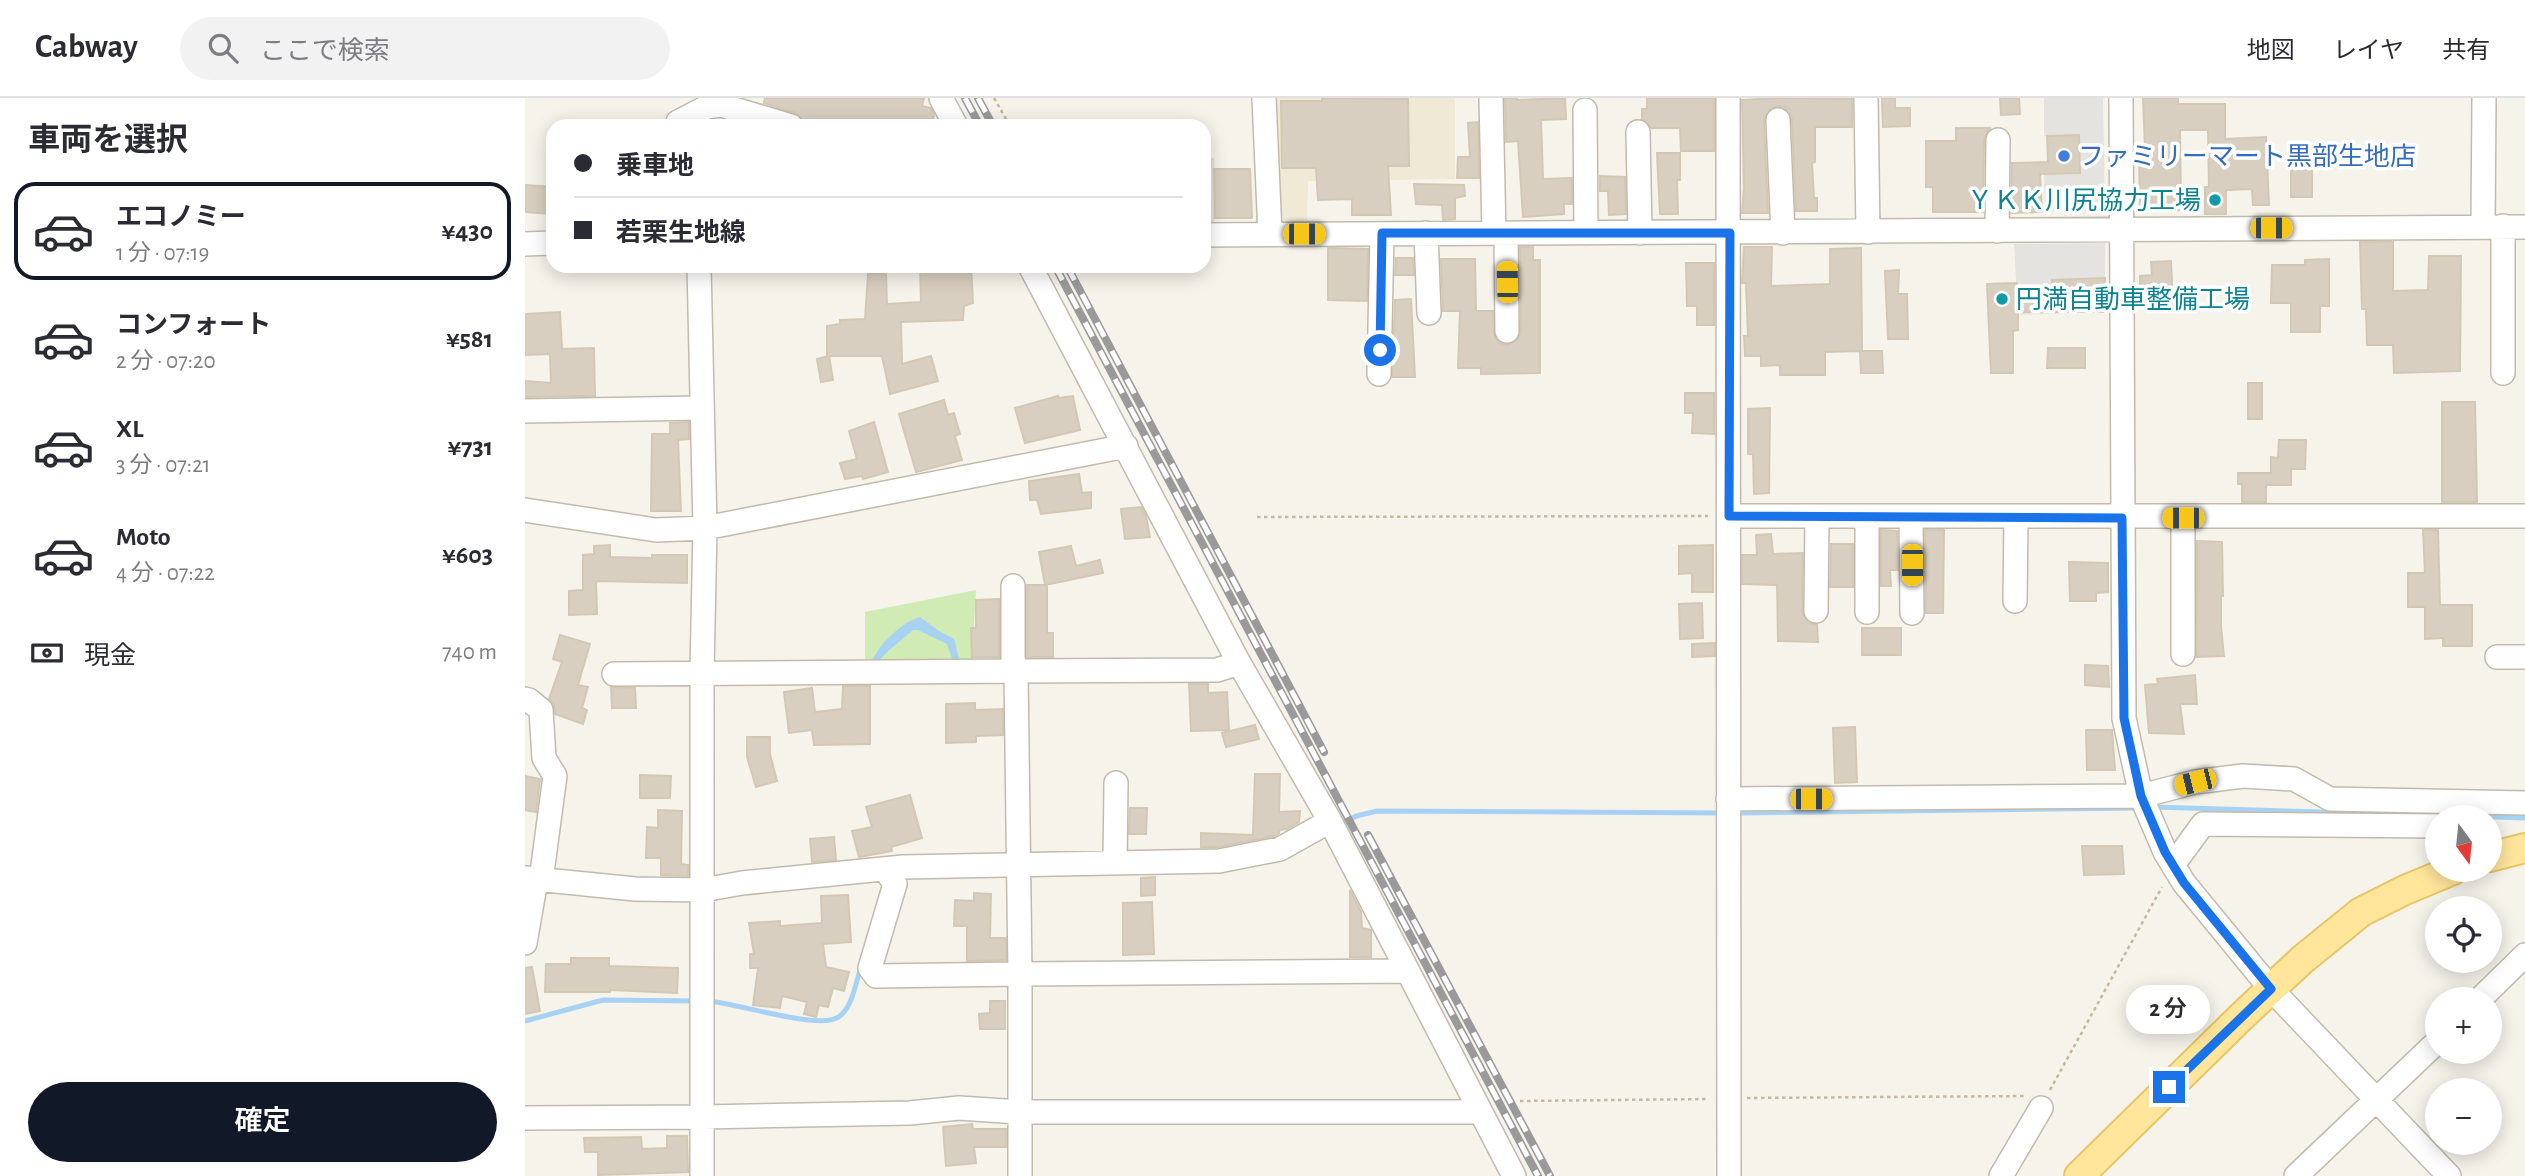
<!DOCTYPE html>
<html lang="ja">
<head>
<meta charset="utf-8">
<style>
  :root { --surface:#fff; --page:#f2f2f3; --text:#2b2b33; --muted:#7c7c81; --line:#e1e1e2; --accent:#111827 }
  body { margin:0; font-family:"Alegreya Sans","Noto Sans JP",sans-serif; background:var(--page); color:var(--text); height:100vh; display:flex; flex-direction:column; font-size:26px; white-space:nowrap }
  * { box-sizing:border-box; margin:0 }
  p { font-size:23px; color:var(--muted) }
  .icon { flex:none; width:38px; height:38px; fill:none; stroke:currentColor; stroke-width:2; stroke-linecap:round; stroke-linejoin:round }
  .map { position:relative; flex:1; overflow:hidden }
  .drawer { display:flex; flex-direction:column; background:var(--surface); width:525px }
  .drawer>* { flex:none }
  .guide { position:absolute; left:21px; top:21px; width:665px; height:154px; border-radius:21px; box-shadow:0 4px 18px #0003; display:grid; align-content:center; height:154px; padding:0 28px; background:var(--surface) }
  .needle { width:46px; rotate:165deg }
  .tools { position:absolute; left:1900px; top:707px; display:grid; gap:14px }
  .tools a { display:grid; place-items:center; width:77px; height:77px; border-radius:50%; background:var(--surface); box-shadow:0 4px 18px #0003; font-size:35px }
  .end { position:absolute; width:32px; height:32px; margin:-16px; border:9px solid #1a73e8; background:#fff; box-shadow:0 0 0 4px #fff }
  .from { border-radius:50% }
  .bubble { position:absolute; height:49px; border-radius:24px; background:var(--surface); box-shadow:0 4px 18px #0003; font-size:23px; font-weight:600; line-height:49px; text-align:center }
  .car { position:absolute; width:21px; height:42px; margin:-21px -10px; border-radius:9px; box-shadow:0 0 5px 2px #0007; background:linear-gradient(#f5c518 24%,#345 0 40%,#f5c518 0 76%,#345 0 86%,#f5c518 0) }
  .guide b { display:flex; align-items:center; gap:24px; height:66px; font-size:26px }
  .guide b+b { border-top:2px solid var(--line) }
  .guide i { width:18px; height:18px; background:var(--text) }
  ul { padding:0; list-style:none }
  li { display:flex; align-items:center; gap:21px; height:98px; margin:0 14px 10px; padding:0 14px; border:4px solid transparent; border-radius:21px }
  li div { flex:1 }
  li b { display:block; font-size:26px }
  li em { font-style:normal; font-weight:600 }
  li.selected { border-color:var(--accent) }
  li>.icon { width:63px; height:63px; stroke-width:1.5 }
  h2 { padding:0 28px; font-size:32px; line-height:84px }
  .pay { display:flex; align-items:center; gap:18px; height:77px; padding:0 28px; font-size:26px }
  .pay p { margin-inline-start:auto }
  .cta { display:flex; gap:14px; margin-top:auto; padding:14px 28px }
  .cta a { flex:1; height:80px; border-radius:42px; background:var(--accent); color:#fff; font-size:28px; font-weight:600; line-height:80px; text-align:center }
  header { display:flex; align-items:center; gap:42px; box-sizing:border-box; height:98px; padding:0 35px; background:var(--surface); border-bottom:2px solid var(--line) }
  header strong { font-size:33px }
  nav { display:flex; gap:38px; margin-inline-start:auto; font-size:24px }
  .search { width:490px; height:63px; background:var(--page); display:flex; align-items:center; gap:18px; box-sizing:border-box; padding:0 24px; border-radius:38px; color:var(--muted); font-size:26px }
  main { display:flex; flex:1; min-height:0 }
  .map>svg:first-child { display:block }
</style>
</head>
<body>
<header>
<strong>Cabway</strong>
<div class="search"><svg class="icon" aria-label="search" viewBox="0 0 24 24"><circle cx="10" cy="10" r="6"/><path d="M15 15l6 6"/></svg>ここで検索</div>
<nav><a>地図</a><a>レイヤ</a><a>共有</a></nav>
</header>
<main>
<section class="drawer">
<h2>車両を選択</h2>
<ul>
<li class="selected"><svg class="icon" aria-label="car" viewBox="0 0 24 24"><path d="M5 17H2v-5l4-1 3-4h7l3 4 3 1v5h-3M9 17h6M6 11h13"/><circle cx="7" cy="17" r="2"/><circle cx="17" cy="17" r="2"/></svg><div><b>エコノミー</b><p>1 分 · 07:19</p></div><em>¥430</em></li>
<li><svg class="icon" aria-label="car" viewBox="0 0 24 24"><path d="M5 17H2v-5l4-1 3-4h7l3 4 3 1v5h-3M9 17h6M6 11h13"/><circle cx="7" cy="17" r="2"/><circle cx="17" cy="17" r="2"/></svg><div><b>コンフォート</b><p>2 分 · 07:20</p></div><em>¥581</em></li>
<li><svg class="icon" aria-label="car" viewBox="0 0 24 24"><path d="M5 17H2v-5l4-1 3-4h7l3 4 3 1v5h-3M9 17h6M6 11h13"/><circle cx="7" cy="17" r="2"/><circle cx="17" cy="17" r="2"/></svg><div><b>XL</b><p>3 分 · 07:21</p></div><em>¥731</em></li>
<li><svg class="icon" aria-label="car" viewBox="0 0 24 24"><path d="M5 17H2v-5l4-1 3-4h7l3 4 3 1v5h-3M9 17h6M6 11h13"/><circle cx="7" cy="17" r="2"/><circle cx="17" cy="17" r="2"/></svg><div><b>Moto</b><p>4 分 · 07:22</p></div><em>¥603</em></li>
</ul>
<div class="pay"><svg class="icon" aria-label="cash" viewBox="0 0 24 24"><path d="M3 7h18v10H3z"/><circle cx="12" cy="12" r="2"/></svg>現金<p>740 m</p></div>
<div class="cta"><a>確定</a></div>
</section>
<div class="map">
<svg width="2000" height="1078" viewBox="0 0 2000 1078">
  <rect width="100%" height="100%" fill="#f6f3eb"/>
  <path fill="#efe9d5" d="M728,0H930V81L783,83L782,125L731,126Z"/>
  <path fill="#d0ebb4" d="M451,492L447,566L340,568V514Z"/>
  <path fill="#e5e3df" d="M1519,0H1578L1580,111L1577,113L1520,114L1519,76L1555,74L1554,37L1519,38Z
    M679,60H689V125L679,126Z
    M1580,145V214L1493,217L1489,146Z"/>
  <path fill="#a7d2f3" d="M395,519L414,533L429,541L434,561L432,564H428L422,546L393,532H388L362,554L351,566L346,565C353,547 377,524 395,519Z"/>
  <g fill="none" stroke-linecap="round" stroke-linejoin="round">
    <path stroke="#a7d2f3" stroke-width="5" d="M1628,709L1895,717
      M1208,715L1615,710
      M1908,717L2000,720
      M813,729L831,718L852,713L1198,715
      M182,903C210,904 296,934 315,918C328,908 331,883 336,869
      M0,923L78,902L173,903"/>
  </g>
  <path fill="#d8cfc0" stroke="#d3c8b3" stroke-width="2" d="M240,0H399L397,8L406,10L409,17L406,28H295L279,24L270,15L239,5Z
    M797,0L883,1L884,68H863L866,117H827V101L793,102L791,70H757L756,3H797Z
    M980,0H992V2L1040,0L1041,21L1016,22L1018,81L1047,80V106H1039V116L998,119L993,43L981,44Z
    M1122,0H1189V53H1156L1155,30H1126L1117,21V11H1122Z
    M1254,0L1327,1V29H1290V64L1287,65L1289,100H1292V113H1271L1267,21L1264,14L1259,9L1252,8L1245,11L1239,23L1243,115H1217L1219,90L1217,2Z
    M1357,0H1370V10H1385V28L1358,29Z
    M1475,0H1494L1495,16L1476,17Z
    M1618,0H1653V6H1700V41L1741,39L1744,107H1728L1727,91L1701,92V116H1680V89H1684L1683,32H1655L1656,112L1615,113L1614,50H1620Z
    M953,24L954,80H932L933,59H945L943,25Z
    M1431,30H1465L1459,42L1458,114H1408V89H1401V43H1431Z
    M1554,37L1555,75L1515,76L1517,114L1486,115L1487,65L1523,64L1522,38Z
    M1132,55H1155V82H1152L1153,116H1135Z
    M1766,61H1787V99H1766Z
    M689,71H725L727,120H690Z
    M1075,78L1100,79L1101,116L1084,117L1083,93H1075Z
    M889,86L939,87L940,98L930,100V121L918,122L917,107L891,106Z
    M0,87L28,89L27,116L0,114Z
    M1835,144H1868V193L1903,192L1904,158H1936L1935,273L1869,275L1868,247H1842L1841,211H1837Z
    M995,149H1008V162H1015V275L956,276V270H933L935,213H918L916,161H950L951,213H968L970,239L975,245L983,247L994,240L996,234Z
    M1219,149H1247L1246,188L1305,186V151L1336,150L1337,253H1357L1358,275H1336L1335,253L1300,254V277H1255V267L1236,268V258H1220L1219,238H1223L1221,185H1217Z
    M803,150L843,151L842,203L803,202Z
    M871,160H888L889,177H870Z
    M1804,161V208H1795V234H1766V205H1746L1747,167H1780V162Z
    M1646,163L1648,209L1629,210V196L1615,197V178L1627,177L1626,164Z
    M1161,165H1189V227H1172V208H1162Z
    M395,168H446L448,205L439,208L438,222L376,224L377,266L406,258L413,283L365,296L357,258H304L308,282L296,284L292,261L304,258H302V228L315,226V222L340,221L343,176L361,175L362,206L396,204Z
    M1374,172L1373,196H1382L1383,241H1363L1360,173Z
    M1580,180V214H1493V232L1488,233V275H1466L1462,186L1492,185V199L1527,200V182Z
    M886,201L890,279H867L870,202Z
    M35,214L37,251L69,250L70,298L0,299V283L26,285L25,256L0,257V216Z
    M1523,250H1560V270H1522Z
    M1723,285H1737V321H1723Z
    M1160,295H1189V336L1167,335L1168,315H1160Z
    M533,298L534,300L548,298L555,332L500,345L490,310Z
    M419,302L423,317L429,315L435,336L430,338L437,362L391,374L374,316Z
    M1917,304H1950L1952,404H1917Z
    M1245,310L1244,395L1229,396L1228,356H1223V311Z
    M164,324V341L153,342L156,413H126L127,336H145V325Z
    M349,324L363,374L338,381L337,378L320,381L315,365L332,361L324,333Z
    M1754,342H1781L1780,371H1766V387H1741V404H1717V386H1713V375H1746V359L1753,360Z
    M554,376L557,395L566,394V410L516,416L512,402H505L504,383Z
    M616,409L621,418L625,439L600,441L596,411Z
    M1356,432L1372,433L1373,472H1365L1366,488H1356Z
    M1400,432H1419L1418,515H1401Z
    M1898,432H1913L1915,507H1947V548H1918V540L1900,541V509H1883V475H1900Z
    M1246,436L1248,456L1278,455L1277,514L1283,525L1292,527L1293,544L1253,543L1252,487L1217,486V457H1232L1231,437Z
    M1672,443L1697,444L1698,498H1696V528L1699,558L1671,559Z
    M1306,446H1328V489H1305Z
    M85,447V459L127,460V457H162V485L71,483L72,516L44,517V493L58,492V457L69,456V448Z
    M1188,447V494H1167V475L1154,476V448Z
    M546,448L551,468L575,462L578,475L520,487L514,454Z
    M1544,464L1583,465V494L1571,495V503H1545Z
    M502,487H522V535H528V559H502Z
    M474,501V559H447L446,530H451V502Z
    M1177,505L1178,540L1155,541L1154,506Z
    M1337,530H1376V557H1337Z
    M35,537L65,546L53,587L63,589L57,610L62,612L58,626L30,616L29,606L24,601L37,564L28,561Z
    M1190,545V558L1167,559V546Z
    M1560,567L1583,568L1584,589L1560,587Z
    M1670,577L1672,606H1655L1659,636L1624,635L1620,587L1633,586L1632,581Z
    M664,586H683V595L702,594L704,632L666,633Z
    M318,588H345V646L289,647L287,632L264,635L259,594L287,590L290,614L317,611Z
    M86,589L110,590L111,610H87Z
    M450,605V612L478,611V637L451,638V644L421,645V606Z
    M730,627L734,641L701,649L697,635Z
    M1330,629L1332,684L1310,685L1308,630Z
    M1561,632H1587L1590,672H1562Z
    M222,639H245V656L252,683L231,689L222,659Z
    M730,676H755L754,714L775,713L774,724L762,731L754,732V735L750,738L693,749H676V735L728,737Z
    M115,677L146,678L145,700H115Z
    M0,678L15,681L11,714L0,712Z
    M385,697L397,740L366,749L367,753L334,759L327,733L347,729L341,709Z
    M605,710H622L621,736H604Z
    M133,712L157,713L156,766L163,767V778L136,777V760H121L122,729L133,730Z
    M309,739L311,762L287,764L285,741Z
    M1557,748H1597L1599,776L1559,777Z
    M630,779V797L616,798V780Z
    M825,792L836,814L837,830L846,832V859H825Z
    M449,795L466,796L465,840H481V862L442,863V828H429L430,802L449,803Z
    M323,797L326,844L298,846L301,869L324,874L319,893L308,890L303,909L294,907L291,919L279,916L282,904L257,898L255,910L228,907L233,870H225V856H229L224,825L255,823V828L297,825L296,798Z
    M627,804L629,856L598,857V805Z
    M46,860H84V868L153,870L152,895L85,892V894H20L21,866H46Z
    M7,869L15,913L0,916V870Z
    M465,903H480V931H455L454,916L465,915Z
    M447,1026L448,1031H481V1049H449L451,1065L421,1068L418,1029Z
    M142,1038H162L163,1074L73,1077V1054H60L59,1040L116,1039L117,1051L142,1050Z"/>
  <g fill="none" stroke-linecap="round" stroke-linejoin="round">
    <g stroke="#c2bbad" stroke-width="26">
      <path id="minor" d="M416,0L431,28
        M739,0L745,136
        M966,0L969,135
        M1203,0L1204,1078
        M1341,0L1343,134
        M1596,0L1599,620L1616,698L1640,754L1659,785L1746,891L1924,1078
        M196,7L266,28
        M1060,12L1061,135
        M1253,22L1258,135
        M153,28V24L182,9L196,7L198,0
        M1113,34L1115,135
        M1958,128L1959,0
        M1472,133L1473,42
        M901,135L904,215
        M981,135L982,233
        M679,137L2000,129
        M0,146L28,145
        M174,168L180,430L177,574V1078
        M505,168L714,565L805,723L989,1078
        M1978,275V128
        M854,276L857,136
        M0,313L177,310
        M0,412L131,432L180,430L601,348
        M1204,418H2000
        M1386,419L1387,515
        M1658,420V556
        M488,488V561L491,573L692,572L714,565
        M1490,503L1491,420
        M1291,513L1292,419
        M1342,514V419
        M1972,559H2000
        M89,576L491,573L495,876L351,878L345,870L370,786L360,771
        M0,601L4,602L16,612L19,660L30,678L16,782
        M1203,701L1616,698L1670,684L1718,678L1769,681L1805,701L2000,705
        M590,765L591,685
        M1648,767L1678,726L1913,728
        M0,780L110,791L178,792L217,785L378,769L694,763L755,751L805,723
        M0,845L11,782
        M1955,901L2000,857
        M0,1020L178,1019L385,1015L434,1010L495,1014H954
        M495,1078V876L882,873
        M1476,1078L1516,1010
        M1771,1078L1913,943"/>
    </g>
    <g stroke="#e8c567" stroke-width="32">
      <path id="major" d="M1965,759L2000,750
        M1554,1078L1716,919L1778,861L1836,814L1880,792L1928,772"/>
    </g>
    <path stroke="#c4b89e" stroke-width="2.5" stroke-dasharray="3.5 3.5" stroke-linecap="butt" d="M469,0L485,28
      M732,419L1183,418
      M1525,992L1637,789
      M1222,1000L1502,998
      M995,1003L1184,1001"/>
    <use href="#minor" stroke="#fff" stroke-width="23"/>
    <use href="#major" stroke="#ffe69b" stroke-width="28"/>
    <g stroke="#9a9a9a" stroke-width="8">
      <path id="rail" d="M440,0L455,28
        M453,0L468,28
        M530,168L1013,1078
        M542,168L799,654
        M843,737L1025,1078"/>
    </g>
    <use href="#rail" stroke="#fff" stroke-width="5" stroke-dasharray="16" stroke-linecap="butt"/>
  </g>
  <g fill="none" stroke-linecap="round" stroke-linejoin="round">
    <path stroke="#1a73e8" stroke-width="9" d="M855,252L857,135H1205L1204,418L1597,420L1599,620L1616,698L1640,754L1659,785L1746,891L1644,989"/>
  </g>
  <circle fill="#3f7fe0" stroke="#fff" stroke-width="2.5" cx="1539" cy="58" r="7"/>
  <g fill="#0f9aa8" stroke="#fff" stroke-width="2.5">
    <circle cx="1690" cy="102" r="7"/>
    <circle cx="1477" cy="201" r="7"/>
  </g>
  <g text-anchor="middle" stroke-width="7" stroke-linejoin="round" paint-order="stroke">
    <g font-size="26" fill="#366cbe" stroke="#fff" text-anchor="start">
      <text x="1553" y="67">ファミリーマート黒部生地店</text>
    </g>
    <g font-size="26" fill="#0d838f" stroke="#fff" text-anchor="end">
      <text x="1676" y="111">ＹＫＫ川尻協力工場</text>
      <text x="1491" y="210" text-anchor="start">円満自動車整備工場</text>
    </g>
  </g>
</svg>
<div class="tools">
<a><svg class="needle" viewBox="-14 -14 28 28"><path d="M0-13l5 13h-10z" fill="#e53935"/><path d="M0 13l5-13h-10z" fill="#7c7c81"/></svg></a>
<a><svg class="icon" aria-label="locate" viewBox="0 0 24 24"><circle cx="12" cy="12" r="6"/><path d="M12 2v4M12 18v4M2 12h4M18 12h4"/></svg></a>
<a>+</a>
<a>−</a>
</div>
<i class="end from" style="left:855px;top:252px"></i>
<i class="end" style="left:1644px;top:989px"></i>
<div class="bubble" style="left:1601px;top:887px;width:84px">2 分</div>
<i class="car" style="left:1746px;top:130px;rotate:90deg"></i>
<i class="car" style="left:779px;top:136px;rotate:90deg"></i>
<i class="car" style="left:982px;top:184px;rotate:359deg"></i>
<i class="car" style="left:1658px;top:420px;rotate:270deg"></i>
<i class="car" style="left:1387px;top:467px;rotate:180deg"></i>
<i class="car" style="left:1670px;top:684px;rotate:256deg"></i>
<i class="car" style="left:1286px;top:701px;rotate:90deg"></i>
<div class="guide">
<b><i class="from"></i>乗車地</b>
<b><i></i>若栗生地線</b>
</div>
</div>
</main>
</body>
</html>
